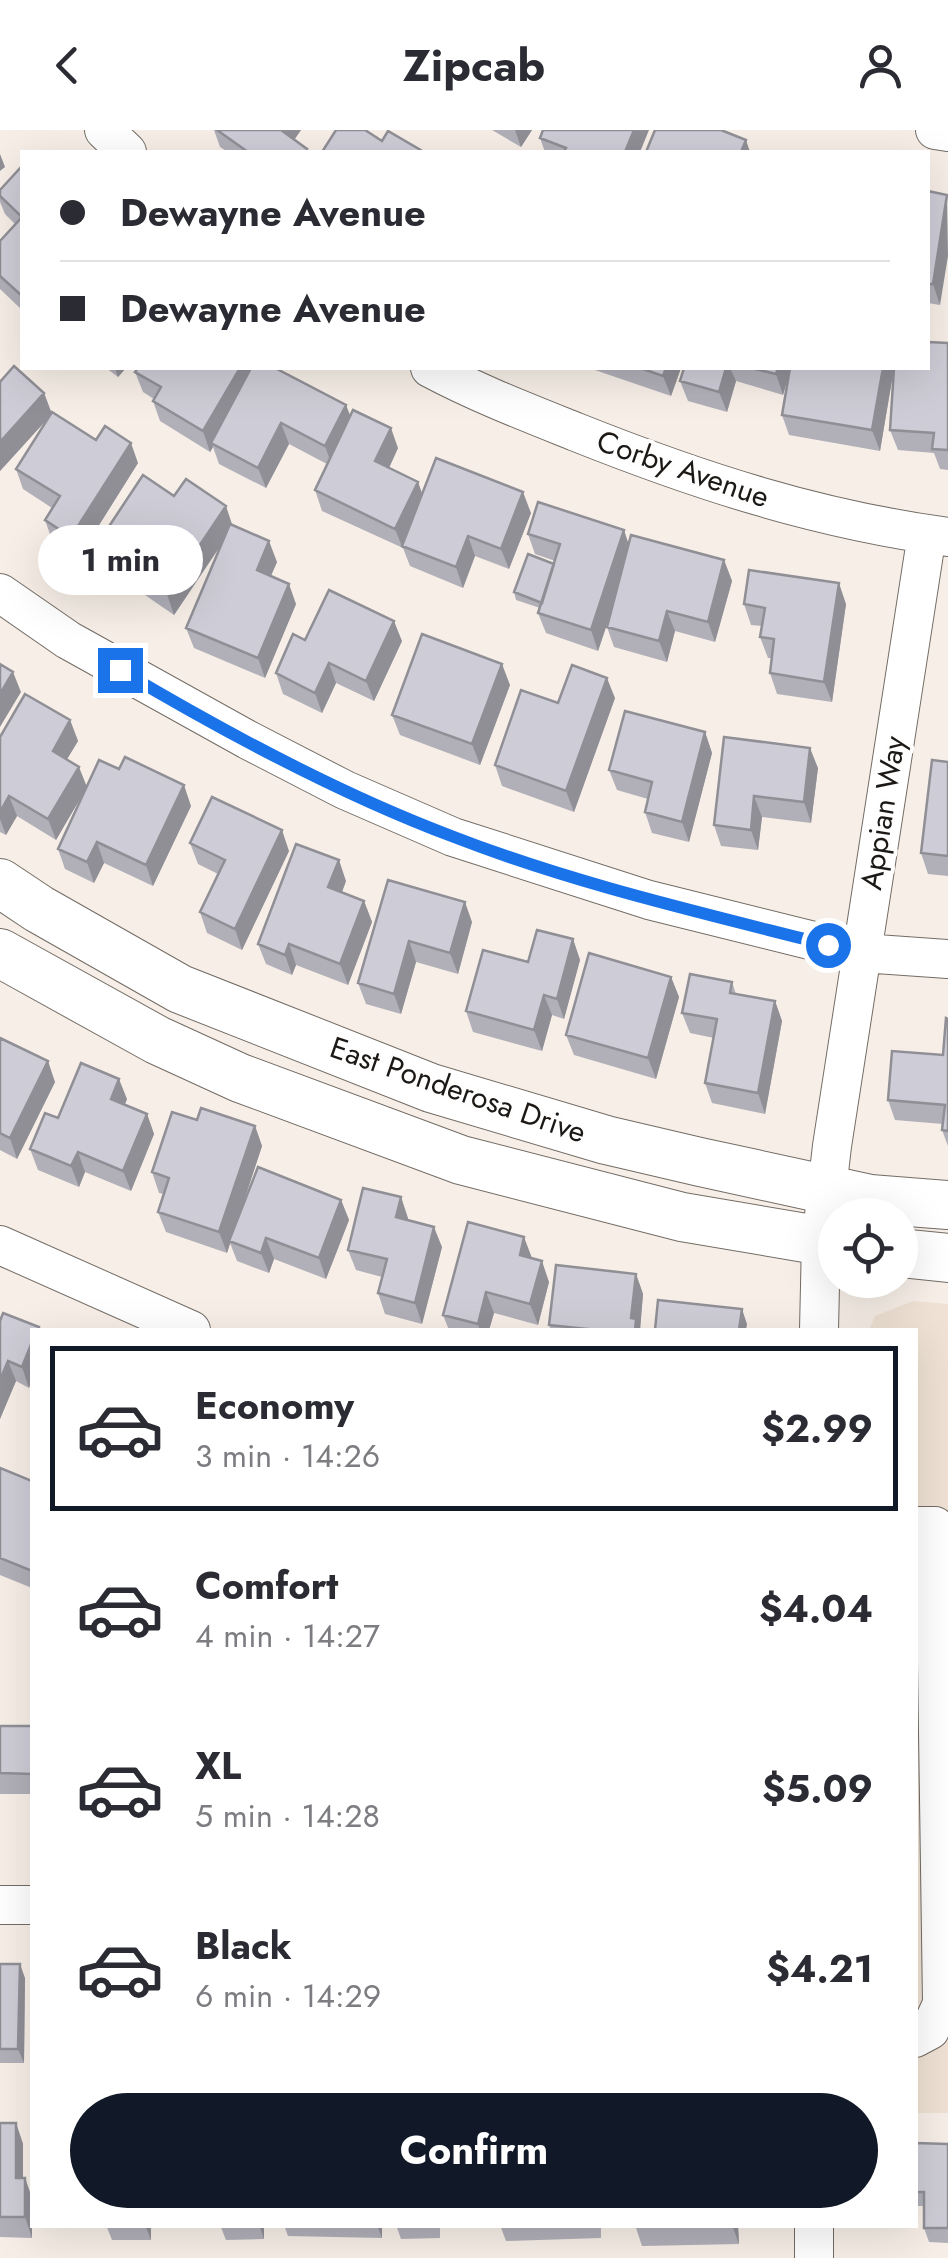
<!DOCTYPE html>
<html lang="en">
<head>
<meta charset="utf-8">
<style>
  :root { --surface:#fff; --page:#f7f7f7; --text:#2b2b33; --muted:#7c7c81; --line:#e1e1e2; --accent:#111827 }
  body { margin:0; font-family:Jost,sans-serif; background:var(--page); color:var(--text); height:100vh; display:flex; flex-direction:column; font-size:38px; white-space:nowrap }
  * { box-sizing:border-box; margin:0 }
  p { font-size:32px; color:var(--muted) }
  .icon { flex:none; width:55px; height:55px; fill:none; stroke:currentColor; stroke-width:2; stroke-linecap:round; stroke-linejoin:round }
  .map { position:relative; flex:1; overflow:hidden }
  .sheet { position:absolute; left:30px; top:1198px; width:888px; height:900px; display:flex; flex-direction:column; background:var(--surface); border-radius:0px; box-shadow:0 10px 40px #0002 }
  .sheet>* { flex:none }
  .hud { position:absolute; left:20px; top:20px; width:910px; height:220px; border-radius:0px; box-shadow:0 10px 40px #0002; display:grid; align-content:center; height:220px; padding:0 40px; background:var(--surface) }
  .fabs { position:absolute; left:818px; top:1068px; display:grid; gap:20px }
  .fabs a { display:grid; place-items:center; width:100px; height:100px; border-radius:50%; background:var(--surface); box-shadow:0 10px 40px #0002; font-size:50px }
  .end { position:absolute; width:45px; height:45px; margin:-22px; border:12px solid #1a73e8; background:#fff; box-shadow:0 0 0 5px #fff }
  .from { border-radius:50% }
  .bubble { position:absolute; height:70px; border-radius:35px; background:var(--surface); box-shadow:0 10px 40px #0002; font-size:32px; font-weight:700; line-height:70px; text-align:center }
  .hud b { display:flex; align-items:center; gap:35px; height:95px; font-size:38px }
  .hud b+b { border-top:2px solid var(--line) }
  .hud i { width:25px; height:25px; background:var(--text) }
  ul { padding:18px 0 0; list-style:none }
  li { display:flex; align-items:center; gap:30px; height:165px; margin:0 20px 15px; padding:0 20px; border:5px solid transparent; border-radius:0px }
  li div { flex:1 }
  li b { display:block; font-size:38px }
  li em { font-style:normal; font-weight:700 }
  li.selected { border-color:var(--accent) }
  li>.icon { width:90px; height:90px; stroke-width:1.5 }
  .cta { display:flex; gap:20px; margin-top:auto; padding:20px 40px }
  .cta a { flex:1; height:115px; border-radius:60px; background:var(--accent); color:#fff; font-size:40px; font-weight:700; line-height:115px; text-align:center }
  header { display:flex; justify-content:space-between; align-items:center; height:130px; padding:0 40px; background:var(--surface); font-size:45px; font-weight:700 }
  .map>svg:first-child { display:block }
</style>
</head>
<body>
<header><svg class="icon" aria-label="back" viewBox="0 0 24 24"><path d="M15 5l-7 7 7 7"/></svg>Zipcab<svg class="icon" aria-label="person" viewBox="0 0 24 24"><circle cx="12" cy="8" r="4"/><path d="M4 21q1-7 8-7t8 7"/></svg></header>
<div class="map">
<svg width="948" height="2128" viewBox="0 0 948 2128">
  <rect width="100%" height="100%" fill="#f7efe7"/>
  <path fill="#efe2d4" d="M913,1171L948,1174V1983H915V1200H869L875,1186Z"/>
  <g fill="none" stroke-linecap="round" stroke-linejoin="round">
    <g stroke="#736c65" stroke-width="40">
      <path id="minor" d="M104,0L127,22
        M935,0L948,2
        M430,238C477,263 526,282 576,302C699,351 816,389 948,407
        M0,463L68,510L248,610L345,660L453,707L649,770L862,823L948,829
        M0,1115L191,1200
        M819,1200L821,1111L832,1016L927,404
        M915,1396H935L942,1874L930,1900L915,1908
        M0,1775H32
        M814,2095V2128"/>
    </g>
    <g stroke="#736c65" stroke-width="50">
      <path id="major" d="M0,753L39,779L180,859L431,958L606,1010L700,1032L870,1069L948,1075
        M0,823L157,910L240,948L461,1030L682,1087L835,1113
        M900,1123L948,1128"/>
    </g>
    <use href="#minor" stroke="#fff" stroke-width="38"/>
    <use href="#major" stroke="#fff" stroke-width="48"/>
  </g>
  <path fill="#b1afb8" d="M214,0H301L294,10L308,22H228L220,17Z
    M492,0H532L521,17Z
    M540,8L640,22H545Z
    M22,36V180L0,159V111L15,94L5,84L0,72V60Z
    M928,61L940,175L928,173Z
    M948,213V340L940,339L934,323L898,320L890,300Z
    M106,238H126L118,247Z
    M589,238H681L671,266Z
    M684,238H894L880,321L789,305L782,285L789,244L783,265L736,251L727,282L688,271L680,251Z
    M135,242L350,286L398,318L389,338L418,352L422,364L531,383L509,439L475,426L463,458L410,436L403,418L322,381L315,360L327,334L289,314L266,358L219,334L213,317L210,322L160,291L153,271L154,269L143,262Z
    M0,252L44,263L51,282L96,310L138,333L79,427L52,410L45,390L52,378L23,359L16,339L48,288L0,341Z
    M233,395L277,432L271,446L296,474L265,548L194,518L186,498L223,412L174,485L103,436L96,416Z
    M528,404L629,413L724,430L732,451L715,512L675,501L667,532L614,517L607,497L608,492L598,521L546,503L538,483L540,478L516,470L514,462L554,434L555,431L535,424Z
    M744,474H846L832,572L777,564L770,543L772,528H768L760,507L762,496L751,495Z
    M305,510L402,511L374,571L336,553L322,583L283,564L276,543Z
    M510,555L480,635L400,605L392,585Z
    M615,568L574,682L502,656L495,635L558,573Z
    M70,590L78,611L67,629L87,657L191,676L153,756L104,733L94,753L65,739L58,719L85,660L56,710L17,686L6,705L0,702V607Z
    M705,602L712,623L689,712L652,703L645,682L648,669L617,660L609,640Z
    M724,607L818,638L811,693L762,687L758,720L721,716L714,695Z
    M948,632V746L928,744L921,723Z
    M190,713L289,721L242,820L207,803L200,782L218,744L198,734Z
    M388,750L472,792L458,844L416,832L401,884L366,874L358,853Z
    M346,751L342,762L364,771L372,792L348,855L296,835L292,845L266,834L258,814Z
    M573,809L580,830L564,889L552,885L542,921L473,902L466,881L528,832Z
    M671,847L679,867L656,949L574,925L566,905Z
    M732,852L736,864L775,871L782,891L765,984L712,973L705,953L714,908L690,903L682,883Z
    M948,889V1016L942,1000L943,994L895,990L888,970L943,925Z
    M0,908L55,952L17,1029L0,1020Z
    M127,969L125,974L147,984L154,1004L131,1061L85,1042L79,1057L38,1040L30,1019L58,988Z
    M197,990L255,996L262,1016L241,1079L341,1070L349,1090L326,1149L274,1129L269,1143L237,1131L230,1113L227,1123L166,1102L158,1082L164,1064L159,1063L152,1042Z
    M401,1067L408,1090L442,1117L422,1194L385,1184L378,1163L382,1147L356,1140L348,1120Z
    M532,1128L549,1152L538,1195L494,1183L489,1200H449L443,1185Z
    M636,1144L643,1164L640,1200H551L549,1195Z
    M0,1191L39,1197L40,1200H32L29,1258L16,1251L0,1289Z
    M0,1338L32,1351V1458L0,1445Z
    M0,1596H32V1664H0Z
    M0,1834L25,1848L24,1933H0Z
    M0,1993H16L23,2014V2048H25L32,2068V2108L0,2107Z
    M915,2013L948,2014V2113L929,2112L924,2098V2076H915Z
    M106,2095H151V2110H112Z
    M220,2095H264V2109L226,2110Z
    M284,2095H382V2108L288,2106Z
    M396,2095H440V2108L401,2109Z
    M500,2095H601V2108L506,2111Z
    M635,2095H738L739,2114L642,2116Z"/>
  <path fill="#908f96" d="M280,0H301L287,20Z
    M515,0H532L521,17Z
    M634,0H649L640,22H625Z
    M746,10L750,22H741Z
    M0,24L5,37L0,41Z
    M947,65L948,126L940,175L933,154Z
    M115,238H126L118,247Z
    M240,238H259L211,313L213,317L210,322L203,301Z
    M666,238H681L671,266L663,246Z
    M726,238H730L736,251L727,282L719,262Z
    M778,238H791L783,265L776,244Z
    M883,238H894L880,321L872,300Z
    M44,263L52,284L0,341V312Z
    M346,275L354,295L332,336L325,316Z
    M281,293L289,314L266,358L258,338Z
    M391,298L398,318L383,351L375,331Z
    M131,313L138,333L79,427L71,407Z
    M418,352L425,372L403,419L395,399Z
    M523,362L531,383L509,439L501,419Z
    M226,376L233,397L174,485L167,464Z
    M624,400L631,421L598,521L591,500Z
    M468,406L475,426L463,458L456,437Z
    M269,411L277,432L264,461L257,440Z
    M724,430L732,451L715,512L708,492Z
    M839,453L846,474L832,572L824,552Z
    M289,454L296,474L265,548L258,528Z
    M667,481L675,501L667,532L659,511Z
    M394,491L402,511L374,571L366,551Z
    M329,533L336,553L322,583L315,563Z
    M502,534L510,555L480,635L472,614Z
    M13,542L21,562L0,597V564Z
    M607,548L615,568L574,682L566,661Z
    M70,590L78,611L60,641L53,621Z
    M705,602L712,623L689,712L682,692Z
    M810,618L818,638L811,693L804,672Z
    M79,637L87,657L56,710L48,689Z
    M184,655L191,676L153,756L146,735Z
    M9,666L17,686L6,705L0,689V682Z
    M754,666L762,687L758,720L751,700Z
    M282,700L289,721L242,820L235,799Z
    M97,712L104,733L94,753L87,732Z
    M339,730L346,751L336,778L328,757Z
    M364,771L372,792L348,855L340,834Z
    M465,772L472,792L458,844L450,823Z
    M573,809L580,830L564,889L557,869Z
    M409,811L416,832L401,884L394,864Z
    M289,814L296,835L292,845L285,825Z
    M671,847L679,867L656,949L648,928Z
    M544,865L552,885L542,921L534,900Z
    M775,871L782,891L765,984L758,963Z
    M48,931L55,952L17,1029L10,1008Z
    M119,949L127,969L119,989L111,969Z
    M147,984L154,1004L131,1061L123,1041Z
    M255,996L262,1016L227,1123L219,1102Z
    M78,1022L85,1042L79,1057L71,1036Z
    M401,1067L408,1088L403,1108L396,1087Z
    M341,1070L349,1090L326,1149L319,1128Z
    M434,1097L442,1117L422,1194L415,1173Z
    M524,1107L532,1128L520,1125Z
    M266,1108L274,1129L269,1143L261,1123Z
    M542,1131L549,1152L538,1195L530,1174Z
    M636,1144L643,1164L640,1200H635L631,1188Z
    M486,1162L494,1183L489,1200H480L478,1194Z
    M742,1179L747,1194L746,1200H739Z
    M32,1212V1250L29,1258L22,1237Z
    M8,1231L16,1251L0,1289V1250Z
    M20,1834L25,1848L24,1933L18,1919Z
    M16,1993L23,2014V2068L16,2048Z
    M25,2048L32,2068V2108L25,2087Z
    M145,2095H151V2110Z
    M259,2095H264V2109Z
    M377,2095H382V2108Z
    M732,2095H738L739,2114Z"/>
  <path fill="#ceccd6" stroke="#908f96" stroke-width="2.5" d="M217,0H281L307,19L304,22H248Z
    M336,0H365L382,11L388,1L424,22H322Z
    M543,0H634L625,22H564L566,18L540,8Z
    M655,0H721L746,10L741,22H646Z
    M22,36V166L0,146V111L22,87L0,66V60Z
    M928,61L947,65L933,154H928Z
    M928,212L948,213V320L932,319L934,303L890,300L894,238H928Z
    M14,236L44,263L0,312V252Z
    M138,238H240L203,301L153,271L161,257L135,242Z
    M251,238H275L346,275L325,316L281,293L258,338L211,313Z
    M640,238H666L663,246Z
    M684,238H726L719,262L680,251Z
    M751,238H778L776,244Z
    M790,238H883L872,300L782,285Z
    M353,280L391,298L375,331L418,352L395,399L315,360Z
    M52,282L96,310L105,296L131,313L71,407L45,390L60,366L16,339Z
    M436,328L523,362L501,419L468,406L456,437L402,416Z
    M143,345L174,366L186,349L226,376L167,464L96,416Z
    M538,372L624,400L591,500L538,483L560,414L528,404Z
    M230,394L269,411L257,440L289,454L258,528L186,498Z
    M631,405L724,430L708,492L667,481L659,511L607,497Z
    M528,424L554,434L542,473L514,462Z
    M749,440L839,453L824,552L770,543L774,509L760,507L765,478L744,474Z
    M329,460L394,491L366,551L329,533L315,563L276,543L293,504L305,510Z
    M422,504L502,534L472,614L392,585Z
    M0,534L13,542L0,564Z
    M572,535L607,548L566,661L495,635L521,560L558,573Z
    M25,564L70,590L53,621L79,637L48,689L9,666L0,682V607Z
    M625,581L705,602L682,692L645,682L652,652L609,640Z
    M724,607L810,618L804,672L754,666L751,700L714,695Z
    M125,627L184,655L146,735L97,712L87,732L58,719L99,630L119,639Z
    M932,630L948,632V726L921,723Z
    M212,667L282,700L235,799L200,782L225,730L190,713Z
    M296,714L339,730L328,757L364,771L340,834L289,814L285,825L258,814Z
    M388,750L465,772L450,823L409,811L394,864L358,853Z
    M537,800L573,809L557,869L544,865L534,900L466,881L483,820L528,832Z
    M589,823L671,847L648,928L566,905Z
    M690,844L732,852L730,863L775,871L758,963L705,953L717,889L682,883Z
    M946,888L948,889V1001L942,1000L945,975L888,970L892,921L943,925Z
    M0,908L48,931L10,1008L0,1003Z
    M81,933L119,949L111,969L147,984L123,1041L78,1022L71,1036L30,1019L45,983L58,988Z
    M201,978L255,996L219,1102L158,1082L169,1048L152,1042L172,982L197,990Z
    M258,1037L341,1070L319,1128L266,1108L261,1123L229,1111Z
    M363,1058L401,1067L396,1087L434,1097L415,1173L378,1163L387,1129L348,1120Z
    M468,1092L524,1107L520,1125L542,1131L530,1174L486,1162L478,1194L443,1185Z
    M556,1135L636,1144L631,1188L636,1189L635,1200H597L549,1195Z
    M658,1170L742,1179L739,1200H655Z
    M3,1183L39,1197L38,1200H32V1212L22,1237L8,1231L0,1250V1191Z
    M0,1338L32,1351V1441L0,1428Z
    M0,1596H32V1644L0,1643Z
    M0,1834H20L18,1919H0Z
    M0,1993H16V2048H25V2087H0Z
    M915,2013L948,2014V2098H924V2062H915Z"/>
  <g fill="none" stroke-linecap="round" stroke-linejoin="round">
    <path stroke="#1a73e8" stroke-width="12" d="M120,540C226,603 339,664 454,707C575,754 703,783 828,815"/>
  </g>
  <g text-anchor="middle" stroke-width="8" stroke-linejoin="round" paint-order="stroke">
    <g font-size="30" fill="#1b1815" stroke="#fefefe">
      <text transform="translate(683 339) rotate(19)" y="10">Corby Avenue</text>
      <text transform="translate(883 683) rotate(-81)" y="10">Appian Way</text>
      <text transform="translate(458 960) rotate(19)" y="10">East Ponderosa Drive</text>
    </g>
  </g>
</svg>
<div class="fabs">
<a><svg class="icon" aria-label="locate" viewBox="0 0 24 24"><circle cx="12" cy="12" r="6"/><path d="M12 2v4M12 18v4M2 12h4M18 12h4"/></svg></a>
</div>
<i class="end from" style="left:828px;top:815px"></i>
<i class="end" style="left:120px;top:540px"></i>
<div class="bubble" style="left:38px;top:395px;width:165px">1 min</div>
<div class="hud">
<b><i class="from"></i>Dewayne Avenue</b>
<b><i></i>Dewayne Avenue</b>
</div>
<section class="sheet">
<ul>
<li class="selected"><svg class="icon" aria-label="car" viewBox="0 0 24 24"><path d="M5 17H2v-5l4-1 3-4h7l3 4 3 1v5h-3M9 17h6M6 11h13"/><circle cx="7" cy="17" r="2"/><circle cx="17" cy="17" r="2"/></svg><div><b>Economy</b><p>3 min · 14:26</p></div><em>$2.99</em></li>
<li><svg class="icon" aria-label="car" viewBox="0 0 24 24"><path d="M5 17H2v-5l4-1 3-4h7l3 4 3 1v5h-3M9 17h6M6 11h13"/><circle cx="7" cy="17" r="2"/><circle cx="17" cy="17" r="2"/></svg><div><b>Comfort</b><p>4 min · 14:27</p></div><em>$4.04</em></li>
<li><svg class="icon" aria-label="car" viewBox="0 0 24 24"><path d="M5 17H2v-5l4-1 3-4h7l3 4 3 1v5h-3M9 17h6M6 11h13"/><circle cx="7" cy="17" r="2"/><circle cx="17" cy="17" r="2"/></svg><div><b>XL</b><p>5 min · 14:28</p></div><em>$5.09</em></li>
<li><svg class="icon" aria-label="car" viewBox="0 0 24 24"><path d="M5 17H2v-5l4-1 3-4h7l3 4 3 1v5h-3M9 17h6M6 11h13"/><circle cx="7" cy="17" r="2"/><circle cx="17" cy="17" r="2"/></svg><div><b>Black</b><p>6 min · 14:29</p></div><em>$4.21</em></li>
</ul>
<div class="cta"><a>Confirm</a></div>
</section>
</div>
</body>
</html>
